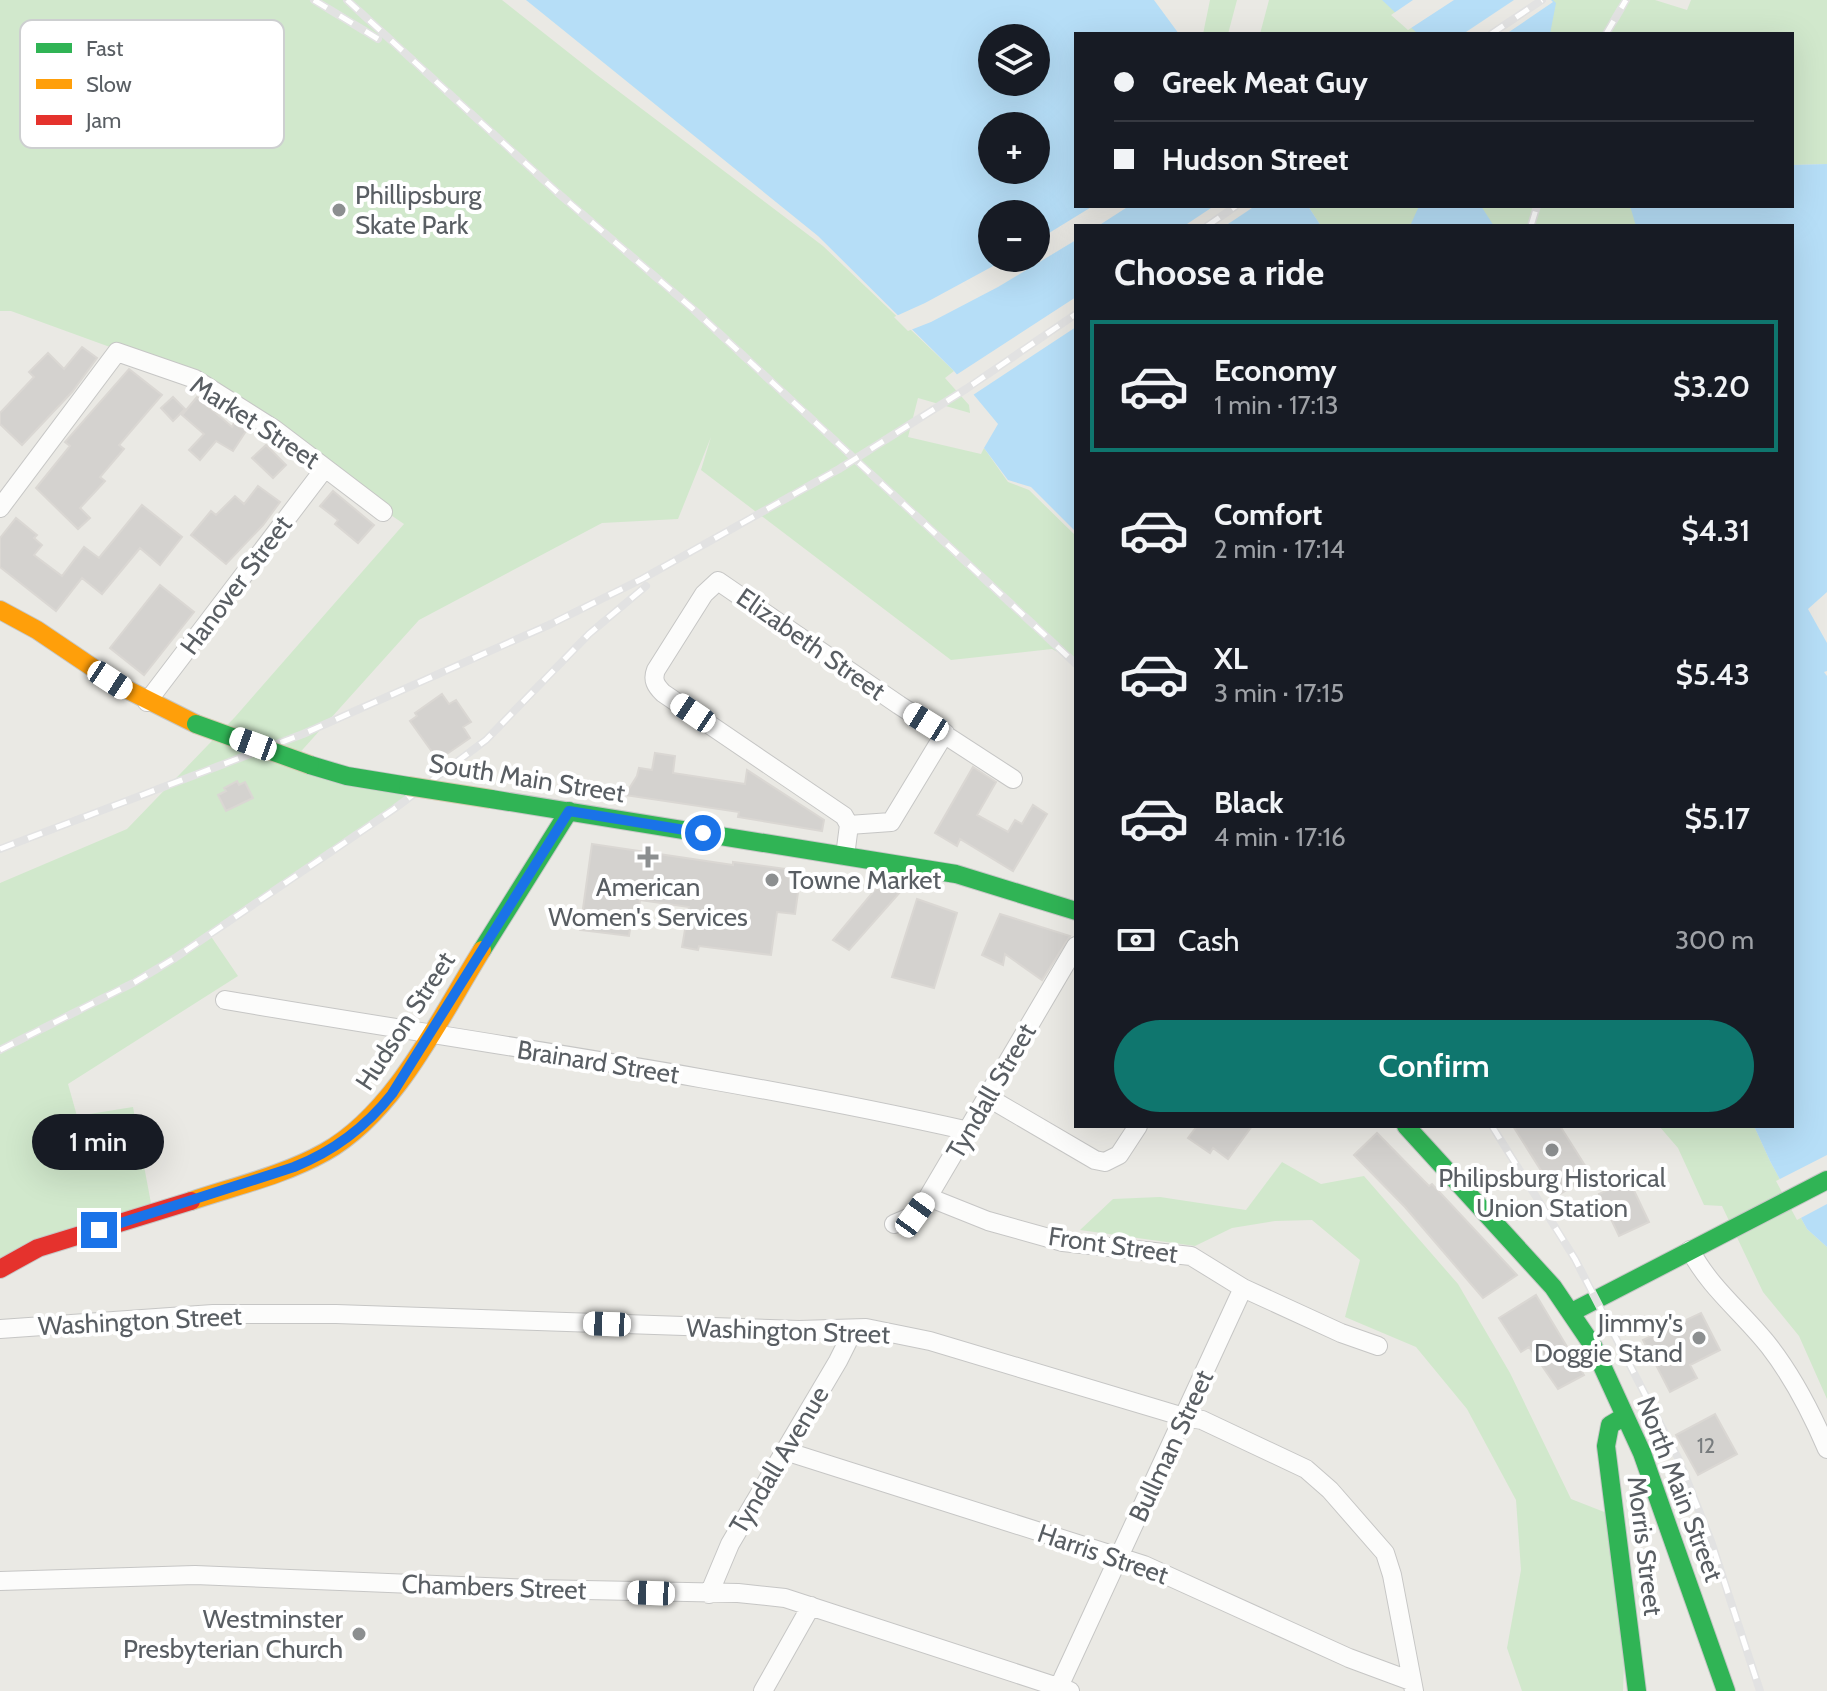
<!DOCTYPE html>
<html lang="en">
<head>
<meta charset="utf-8">
<style>
  :root { --surface:#171b24; --page:#20242c; --text:#f1f3f6; --muted:#9ea1a6; --line:#363941; --accent:#0f766e }
  body { margin:0; font-family:Cabin,sans-serif; background:var(--page); color:var(--text); height:100vh; display:flex; flex-direction:column; font-size:30px; white-space:nowrap }
  * { box-sizing:border-box; margin:0 }
  p { font-size:26px; color:var(--muted) }
  .icon { flex:none; width:44px; height:44px; fill:none; stroke:currentColor; stroke-width:2; stroke-linecap:round; stroke-linejoin:round }
  .map { position:relative; flex:1; overflow:hidden }
  .drawer { position:absolute; left:1074px; top:224px; width:720px; height:904px; display:flex; flex-direction:column; background:var(--surface); border-radius:0px; box-shadow:0 8px 32px #0002 }
  .drawer>* { flex:none }
  .banner { position:absolute; left:1074px; top:32px; width:720px; height:176px; border-radius:0px; box-shadow:0 8px 32px #0002; display:grid; align-content:center; height:176px; padding:0 40px; background:var(--surface) }
  .controls { position:absolute; left:978px; top:24px; display:grid; gap:16px }
  .controls a { display:grid; place-items:center; width:72px; height:72px; border-radius:50%; background:var(--surface); box-shadow:0 8px 32px #0002; font-size:40px }
  .end { position:absolute; width:36px; height:36px; margin:-18px; border:10px solid #1a73e8; background:#fff; box-shadow:0 0 0 4px #fff }
  .from { border-radius:50% }
  .bubble { position:absolute; height:56px; border-radius:28px; background:var(--surface); box-shadow:0 8px 32px #0002; font-size:26px; font-weight:600; line-height:56px; text-align:center }
  .car { position:absolute; width:24px; height:48px; margin:-24px -12px; border-radius:10px; box-shadow:0 0 6px 2px #0007; background:linear-gradient(#fff 24%,#345 0 40%,#fff 0 76%,#345 0 86%,#fff 0) }
  .banner b { display:flex; align-items:center; gap:28px; height:76px; font-size:30px }
  .banner b+b { border-top:2px solid var(--line) }
  .banner i { width:20px; height:20px; background:var(--text) }
  ul { padding:0; list-style:none }
  li { display:flex; align-items:center; gap:24px; height:132px; margin:0 16px 12px; padding:0 24px; border:4px solid transparent; border-radius:0px }
  li div { flex:1 }
  li b { display:block; font-size:30px }
  li em { font-style:normal; font-weight:600 }
  li.active { border-color:var(--accent) }
  li>.icon { width:72px; height:72px; stroke-width:1.5 }
  h2 { padding:0 40px; font-size:36px; line-height:96px }
  .pay { display:flex; align-items:center; gap:20px; height:88px; padding:0 40px; font-size:30px }
  .pay p { margin-inline-start:auto }
  .action { display:flex; gap:16px; margin-top:auto; padding:16px 40px }
  .action a { flex:1; height:92px; border-radius:48px; background:var(--accent); color:#fff; font-size:32px; font-weight:600; line-height:92px; text-align:center }
  .map>svg:first-child { display:block }
</style>
</head>
<body>
<div class="map">
<svg width="1827" height="1691" viewBox="0 0 1827 1691">
  <rect width="100%" height="100%" fill="#eae9e4"/>
  <path fill="#d1e8cc" d="M0,0H502L597,75L823,246L954,371L945,378L969,405L970,413L918,398L908,437L981,454L984,448L1008,482L1029,490L1076,536V662L1052,649L951,660L701,470L711,437L678,519L602,523L419,620L295,758L414,792L210,935L238,976L68,1084L77,1116L133,1107L153,1214L28,1252L0,1279V883L127,829L235,717L404,524L184,374L11,311H0Z
    M1210,0H1237L1228,34H1203Z
    M1269,0H1655L1687,10L1691,0H1827V164L1792,165V34H1260Z
    M1308,206H1671L1660,226H1321Z
    M1659,1126H1754L1770,1161L1807,1229L1827,1247V1399L1799,1336L1763,1292L1722,1206L1704,1205L1678,1148Z
    M1282,1162L1321,1184L1364,1176L1458,1284L1510,1373L1571,1499L1612,1515L1625,1635L1623,1691H1522L1507,1648L1521,1570L1516,1500L1467,1409L1416,1347L1345,1317L1360,1260L1312,1220L1275,1221L1232,1228L1195,1246L1080,1230L1113,1199L1160,1197L1246,1210Z"/>
  <path fill="#b6def7" fill-rule="evenodd" d="M526,0H1154L1179,34H1076V206H1308L1321,226H1076V532L1031,487L1008,480L984,448L998,424L954,371L818,236ZM992,38H1036V82H992ZM992,126H1036V170H992ZM992,214H1036V258H992Z
    M1382,0H1553L1556,3L1550,34H1418Z
    M1827,164V592L1808,609L1827,643V671L1824,672L1827,676V1247L1807,1229L1770,1161L1754,1126H1792V226H1636L1630,206H1792V165Z
    M1419,206H1481L1494,226H1410Z"/>
  <path fill="#eae9e4" d="M1413,0H1454L1408,30L1391,15Z
    M1514,0H1551L1553,2L1506,34H1463Z
    M1093,206H1129L1098,226H1076V240L998,287L931,322L908,331L894,317L925,303L1008,258H1036V241Z
    M1214,206H1255L1225,226H1184Z
    M1076,297V327L970,397L953,377Z
    M1827,1155V1204L1797,1220L1776,1181Z"/>
  <path fill="#d4d2cf" stroke="#dad7d3" stroke-width="2" d="M82,347L97,358L72,392L22,445L0,424V413L34,377L29,372L48,353L64,369Z
    M129,369L162,395L119,445L124,449L100,477L105,481L80,508L90,518L78,529L36,488L70,446L65,442Z
    M173,397L185,409L173,421L161,408Z
    M197,397L232,427L234,423L246,431L233,451L216,441L200,460L189,450L204,434L182,415Z
    M266,445L286,465L273,478L252,458Z
    M258,486L280,502L263,525L226,564L191,535L211,511L216,515L235,496L244,504Z
    M333,491L374,525L358,543L335,524L338,520L320,506Z
    M142,505L182,537L160,565L140,548L102,594L82,578L56,611L0,567V538L16,518L37,535L34,538L42,545L34,555L62,576L84,547L99,558Z
    M160,585L194,612L144,675L110,648Z
    M442,694L449,704L456,700L471,722L463,727L470,738L444,756L441,752L435,756L410,721L417,716L415,713Z
    M655,753L675,756L673,773L745,784L747,770L824,820L822,831L738,817L739,812L625,795L637,776L639,768L652,770Z
    M973,767L996,782L977,815L1008,832L1015,820L1022,824L1033,805L1047,814L1013,871L960,839L957,846L935,833Z
    M237,781L239,785L245,782L253,798L226,811L218,795L226,791L224,788Z
    M592,844L733,865V862L801,871L795,914L777,912L771,955L699,946L698,950L682,947L689,907L640,900L637,923H631L629,936L580,930Z
    M878,886L902,890L849,950L833,940Z
    M917,899L957,913L934,988L892,977Z
    M1000,914L1070,936L1042,980L1005,954L1003,965L982,955Z
    M1197,1126H1252L1228,1159L1213,1148L1210,1153L1188,1138Z
    M1513,1126H1560L1591,1175L1557,1196Z
    M1377,1133L1429,1186L1432,1184L1517,1275L1483,1298L1405,1207L1354,1155Z
    M1629,1180L1649,1222L1619,1236L1599,1194Z
    M1536,1295L1584,1375L1558,1389L1529,1347L1521,1352L1499,1318Z
    M1701,1313L1720,1350L1690,1365L1697,1378L1670,1392L1643,1340Z
    M1715,1414L1737,1454L1698,1475L1676,1435Z"/>
  <g fill="none" stroke-linecap="round" stroke-linejoin="round">
    <g stroke="#c6c6c5" stroke-width="20">
      <path id="street" d="M0,508L117,352L195,379L274,429L383,512
        M147,702L325,468
        M849,825L891,822L945,733
        M845,856L849,825L844,816L663,693C656,686 652,680 656,670L704,594L718,581L899,705L1013,779
        M225,1000C473,1042 723,1076 969,1131
        M989,1098L1095,1160L1105,1162L1119,1155L1138,1126
        M928,1197L988,1221L1063,1242L1191,1256L1243,1288L1341,1333L1378,1346
        M894,1224L915,1215L928,1197L1076,946
        M1690,1250C1710,1288 1743,1313 1769,1346C1793,1377 1812,1414 1827,1449
        M0,1329L213,1314H336L799,1330L866,1328L930,1341L1184,1417L1202,1420L1306,1469L1330,1490L1385,1553L1392,1575L1414,1691
        M785,1451L1144,1565L1349,1658L1411,1681
        M0,1581L195,1575L534,1589L738,1593L785,1598L1070,1691
        M709,1594L730,1544L838,1361L854,1329
        M763,1691L811,1606
        M1057,1691L1243,1288"/>
    </g>
    <g stroke="#c6c7c6" stroke-width="20">
      <path id="fast" d="M310,765L347,776L408,786
        M491,799L956,874L1076,911
        M482,950L569,811
        M1406,1126L1553,1287L1593,1346L1642,1453L1726,1691
        M1572,1312L1827,1180
        M1625,1416L1610,1425L1606,1446L1637,1691"/>
    </g>
    <g stroke="#c6c7c6" stroke-width="20">
      <path id="slow" d="M0,610L37,630L120,686L196,724
        M191,1201C236,1186 284,1175 325,1152C396,1112 439,1019 482,950"/>
    </g>
    <g stroke="#c6c7c6" stroke-width="20">
      <path id="jam" d="M0,1269L38,1248L191,1201"/>
    </g>
    <use href="#street" stroke="#fcfcfb" stroke-width="18"/>
    <use href="#fast" stroke="#30b455" stroke-width="18"/>
    <use href="#slow" stroke="#ff9f0a" stroke-width="18"/>
    <use href="#jam" stroke="#e5322d" stroke-width="18"/>
    <g stroke="#e2e2e2" stroke-width="8">
      <path id="rail" d="M314,0L378,39
        M347,0L559,194L693,309L1076,664
        M1491,34L1542,0
        M1606,34L1626,0
        M1207,226L1236,206
        M1531,226L1537,206
        M0,849L303,734L551,624L642,579L839,469L966,389L1076,314
        M0,1050L135,982L175,958L394,809L486,740L589,634L646,586
        M1492,1126L1575,1259L1679,1460L1711,1541L1760,1691"/>
    </g>
    <use href="#rail" stroke="#fff" stroke-width="5" stroke-dasharray="15" stroke-linecap="butt"/>
    <g stroke="#d5c9af" stroke-width="20" stroke-linecap="butt">
      <path id="fast-bridge" d="M196,724L310,765
        M408,786L491,799"/>
    </g>
    <use href="#fast-bridge" stroke="#30b455" stroke-width="18"/>
  </g>
  <g fill="none" stroke-linecap="round" stroke-linejoin="round">
    <path stroke="#1a73e8" stroke-width="10" d="M99,1230L294,1167C334,1151 365,1128 392,1094L569,811L703,833"/>
  </g>
  <g fill="#8c8f90" stroke="#fff" stroke-width="3">
    <circle cx="339" cy="210" r="8"/>
    <path d="M644 845h8v8h8v8h-8v8h-8v-8h-8v-8h8z"/>
    <circle cx="772" cy="880" r="8"/>
    <circle cx="1552" cy="1150" r="8"/>
    <circle cx="1699" cy="1338" r="8"/>
    <circle cx="359" cy="1634" r="8"/>
  </g>
  <g text-anchor="middle" stroke-width="8" stroke-linejoin="round" paint-order="stroke">
    <g font-size="22" fill="#787c7e">
      <text x="1706" y="1453">12</text>
    </g>
    <g font-size="26" fill="#595e63" stroke="#fff" text-anchor="start">
      <text x="355" y="204">Phillipsburg<tspan x="355" dy="30">Skate Park</tspan></text>
      <text x="788" y="889">Towne Market</text>
      <text x="648" y="896" text-anchor="middle">American<tspan x="648" dy="30">Women's Services</tspan></text>
      <text x="1552" y="1187" text-anchor="middle">Philipsburg Historical<tspan x="1552" dy="30">Union Station</tspan></text>
      <text x="1683" y="1332" text-anchor="end">Jimmy's<tspan x="1683" dy="30">Doggie Stand</tspan></text>
      <text x="343" y="1628" text-anchor="end">Westminster<tspan x="343" dy="30">Presbyterian Church</tspan></text>
    </g>
    <g font-size="26" fill="#595e63" stroke="#fff">
      <text transform="translate(255 422) rotate(33)" y="9">Market Street</text>
      <text transform="translate(236 585) rotate(-53)" y="9">Hanover Street</text>
      <text transform="translate(811 644) rotate(35)" y="9">Elizabeth Street</text>
      <text transform="translate(527 778) rotate(9)" y="9">South Main Street</text>
      <text transform="translate(405 1021) rotate(-57)" y="9">Hudson Street</text>
      <text transform="translate(598 1062) rotate(9)" y="9">Brainard Street</text>
      <text transform="translate(991 1091) rotate(-60)" y="9">Tyndall Street</text>
      <text transform="translate(1113 1245) rotate(8)" y="9">Front Street</text>
      <text transform="translate(140 1321) rotate(-3)" y="9">Washington Street</text>
      <text transform="translate(788 1331) rotate(2)" y="9">Washington Street</text>
      <text transform="translate(1171 1446) rotate(-65)" y="9">Bullman Street</text>
      <text transform="translate(779 1460) rotate(-59)" y="9">Tyndall Avenue</text>
      <text transform="translate(1680 1489) rotate(69)" y="9">North Main Street</text>
      <text transform="translate(1645 1546) rotate(83)" y="9">Morris Street</text>
      <text transform="translate(1103 1554) rotate(19)" y="9">Harris Street</text>
      <text transform="translate(494 1587) rotate(2)" y="9">Chambers Street</text>
    </g>
  </g>
  <rect x="20" y="20" width="264" height="128" rx="12" fill="#fff" stroke="#cdcfd0" stroke-width="2"/>
  <rect x="36" y="43" width="36" height="10" fill="#30b455"/>
  <rect x="36" y="79" width="36" height="10" fill="#ff9f0a"/>
  <rect x="36" y="115" width="36" height="10" fill="#e5322d"/>
  <g font-size="22" fill="#595e63">
    <text x="86" y="56">Fast</text>
    <text x="86" y="92">Slow</text>
    <text x="86" y="128">Jam</text>
  </g>
</svg>
<div class="controls">
<a><svg class="icon" aria-label="layers" viewBox="0 0 24 24"><path d="M12 4l9 5-9 5-9-5zM3 14l9 5 9-5"/></svg></a>
<a>+</a>
<a>−</a>
</div>
<i class="end from" style="left:703px;top:833px"></i>
<i class="end" style="left:99px;top:1230px"></i>
<div class="bubble" style="left:32px;top:1114px;width:132px">1 min</div>
<i class="car" style="left:110px;top:680px;rotate:123deg"></i>
<i class="car" style="left:693px;top:713px;rotate:304deg"></i>
<i class="car" style="left:926px;top:722px;rotate:302deg"></i>
<i class="car" style="left:253px;top:744px;rotate:290deg"></i>
<i class="car" style="left:915px;top:1215px;rotate:36deg"></i>
<i class="car" style="left:607px;top:1324px;rotate:272deg"></i>
<i class="car" style="left:651px;top:1593px;rotate:272deg"></i>
<div class="banner">
<b><i class="from"></i>Greek Meat Guy</b>
<b><i></i>Hudson Street</b>
</div>
<section class="drawer">
<h2>Choose a ride</h2>
<ul>
<li class="active"><svg class="icon" aria-label="car" viewBox="0 0 24 24"><path d="M5 17H2v-5l4-1 3-4h7l3 4 3 1v5h-3M9 17h6M6 11h13"/><circle cx="7" cy="17" r="2"/><circle cx="17" cy="17" r="2"/></svg><div><b>Economy</b><p>1 min · 17:13</p></div><em>$3.20</em></li>
<li><svg class="icon" aria-label="car" viewBox="0 0 24 24"><path d="M5 17H2v-5l4-1 3-4h7l3 4 3 1v5h-3M9 17h6M6 11h13"/><circle cx="7" cy="17" r="2"/><circle cx="17" cy="17" r="2"/></svg><div><b>Comfort</b><p>2 min · 17:14</p></div><em>$4.31</em></li>
<li><svg class="icon" aria-label="car" viewBox="0 0 24 24"><path d="M5 17H2v-5l4-1 3-4h7l3 4 3 1v5h-3M9 17h6M6 11h13"/><circle cx="7" cy="17" r="2"/><circle cx="17" cy="17" r="2"/></svg><div><b>XL</b><p>3 min · 17:15</p></div><em>$5.43</em></li>
<li><svg class="icon" aria-label="car" viewBox="0 0 24 24"><path d="M5 17H2v-5l4-1 3-4h7l3 4 3 1v5h-3M9 17h6M6 11h13"/><circle cx="7" cy="17" r="2"/><circle cx="17" cy="17" r="2"/></svg><div><b>Black</b><p>4 min · 17:16</p></div><em>$5.17</em></li>
</ul>
<div class="pay"><svg class="icon" aria-label="cash" viewBox="0 0 24 24"><path d="M3 7h18v10H3z"/><circle cx="12" cy="12" r="2"/></svg>Cash<p>300 m</p></div>
<div class="action"><a>Confirm</a></div>
</section>
</div>
</body>
</html>
